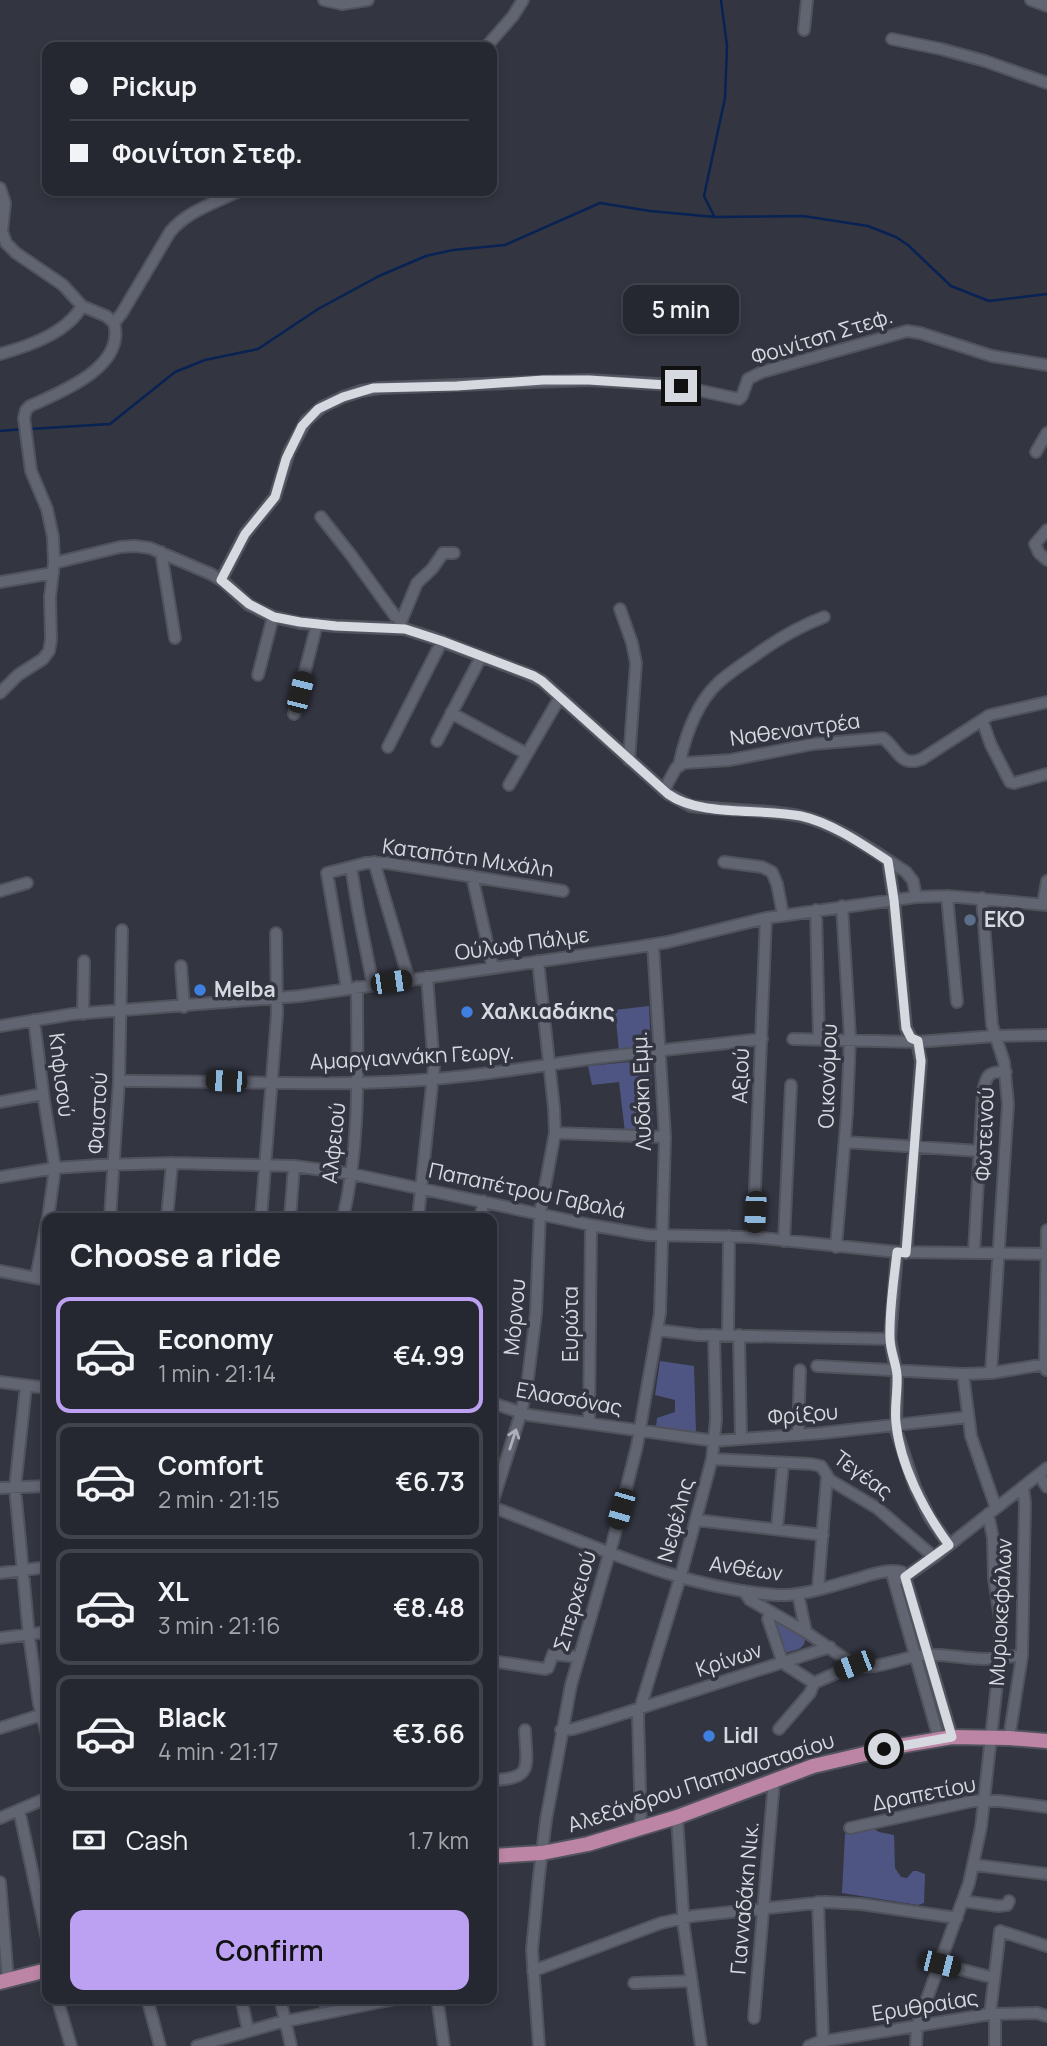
<!DOCTYPE html>
<html lang="en">
<head>
<meta charset="utf-8">
<style>
  :root { --surface:#262831; --page:#32343d; --text:#f1f3f6; --muted:#a4a6ab; --line:#42444d; --accent:#bca0f2 }
  body { margin:0; font-family:Manrope,sans-serif; background:var(--page); color:var(--text); height:100vh; display:flex; flex-direction:column; font-size:26px; white-space:nowrap }
  * { box-sizing:border-box; margin:0 }
  p { font-size:23px; color:var(--muted) }
  .icon { flex:none; width:38px; height:38px; fill:none; stroke:currentColor; stroke-width:2; stroke-linecap:round; stroke-linejoin:round }
  .map { position:relative; flex:1; overflow:hidden }
  .sheet { position:absolute; left:42px; top:1213px; width:455px; height:791px; display:flex; flex-direction:column; background:var(--surface); border-radius:14px; box-shadow:0 4px 10px #0003,0 0 0 2px var(--line) }
  .sheet>* { flex:none }
  .banner { position:absolute; left:42px; top:42px; width:455px; height:154px; border-radius:14px; box-shadow:0 4px 10px #0003,0 0 0 2px var(--line); display:grid; align-content:center; height:154px; padding:0 28px; background:var(--surface) }
  .end { position:absolute; width:32px; height:32px; margin:-16px; border:9px solid #d7d9e0; background:#111; box-shadow:0 0 0 4px #111 }
  .from { border-radius:50% }
  .bubble { position:absolute; height:49px; border-radius:14px; background:var(--surface); box-shadow:0 4px 10px #0003,0 0 0 2px var(--line); font-size:23px; font-weight:600; line-height:49px; text-align:center }
  .car { position:absolute; width:21px; height:42px; margin:-21px -10px; border-radius:9px; box-shadow:0 0 5px 2px #0007; background:linear-gradient(#222 24%,#8ab4d8 0 40%,#222 0 76%,#8ab4d8 0 86%,#222 0) }
  .banner b { display:flex; align-items:center; gap:24px; height:66px; font-size:26px }
  .banner b+b { border-top:2px solid var(--line) }
  .banner i { width:18px; height:18px; background:var(--text) }
  ul { padding:0; list-style:none }
  li { display:flex; align-items:center; gap:21px; height:116px; margin:0 14px 10px; padding:0 14px; border:4px solid var(--line); border-radius:14px }
  li div { flex:1 }
  li b { display:block; font-size:26px }
  li em { font-style:normal; font-weight:600 }
  li.selected { border-color:var(--accent) }
  li>.icon { width:63px; height:63px; stroke-width:1.5 }
  h2 { padding:0 28px; font-size:32px; line-height:84px }
  .pay { display:flex; align-items:center; gap:18px; height:77px; padding:0 28px; font-size:26px }
  .pay p { margin-inline-start:auto }
  .action { display:flex; gap:14px; margin-top:auto; padding:14px 28px }
  .action a { flex:1; height:80px; border-radius:14px; background:var(--accent); color:#111; font-size:28px; font-weight:600; line-height:80px; text-align:center }
  .map>svg:first-child { display:block }
</style>
</head>
<body>
<div class="map">
<svg width="1047" height="2046" viewBox="0 0 1047 2046">
  <rect width="100%" height="100%" fill="#333541"/>
  <path fill="#4e5583" d="M649,1006L651,1048L619,1051L615,1010Z
    M651,1060L653,1133L625,1132L619,1082L592,1085L588,1066Z
    M660,1361L694,1366L696,1433L656,1427L657,1418L675,1412V1400L655,1395Z
    M774,1620L805,1637C806,1650 795,1650 785,1653Z
    M874,1829L879,1832L894,1835L895,1868L901,1877L907,1878L913,1871H917L925,1874L924,1903L918,1905L842,1893L845,1834Z
    M320,1999H381L319,2009Z"/>
  <g fill="none" stroke-linecap="round" stroke-linejoin="round">
    <path stroke="#082253" stroke-width="2.5" d="M714,216L704,196L725,98L727,46L721,0
      M30,429L110,424L175,372L205,360L258,349L318,309L379,276L426,256L453,250L505,245L600,203L650,211L715,217L803,216L868,226L896,237L908,245L951,286L989,301L1047,294
      M0,431L24,429"/>
    <g stroke="#50525c" stroke-width="14">
      <path id="minor" d="M324,0L342,4L368,0
        M1031,0L1047,6
        M804,30L807,0
        M892,39L941,49L985,61L1047,83
        M486,47L513,16L523,0
        M0,188L5,203L2,231L6,243L16,253L63,285L82,306L106,316L114,323
        M0,354C29,346 67,333 82,306
        M1036,452L1047,433
        M321,517L351,555L395,616L402,620
        M1047,530L1035,544L1039,553L1047,560
        M161,552L175,638
        M54,563L120,547L135,546L150,548L211,574L224,582L249,605L274,617L300,623L336,626L405,629L433,638L528,674L542,681L668,794L691,806C727,811 765,809 800,816C836,824 876,852 906,872L913,881L916,897
        M221,580L245,534L275,497L289,452L306,421L322,407L343,397L361,391L380,388L589,380L674,385L739,399L742,396L748,379L762,372L907,331L920,333L992,356L1047,365
        M0,582L53,573
        M620,609L632,643L636,663L629,760
        M400,624L417,583L432,569L443,553H454
        M258,675L273,617
        M0,693L18,675L43,659L49,651L51,640L50,597L54,563L53,537L47,509L31,471L24,418L26,410L30,406C61,392 126,367 114,323L122,313L170,232C187,211 215,203 239,191
        M451,713L527,754
        M294,714L317,624
        M982,720L991,745L1010,782L1014,783L1047,774
        M437,741L481,657
        M388,747L442,641
        M679,765C685,737 697,703 718,683C729,673 741,665 753,657C776,640 797,627 824,617
        M509,785L560,697
        M664,790L676,768L684,763L730,760L813,744L883,738C898,749 900,768 922,759L990,715L1047,702
        M888,861L894,900L906,1028L911,1038L917,1042L921,1061L906,1253
        M374,862L409,980
        M724,862L762,867L772,872L777,884L783,915
        M351,867L358,910L373,985
        M472,876L493,968
        M0,891L27,883
        M947,896L957,1002
        M982,898L992,1025L1004,1062L1008,1104L991,1373
        M1043,904L1047,881
        M816,910L819,1039
        M181,966L184,1007
        M347,989L327,873L366,863H387L563,891
        M83,1014L84,961
        M34,1020L44,1100L55,1168L48,1218
        M0,1026L73,1014L300,996L638,947L668,942L766,918L916,897L947,896L1047,905
        M793,1039L917,1042L995,1036L1047,1035
        M119,1081C224,1080 330,1088 434,1079C484,1075 533,1067 582,1060C642,1052 702,1046 762,1039
        M0,1102L43,1094
        M555,1133L665,1137
        M845,1142L979,1151
        M0,1177L55,1168L100,1165L172,1163L294,1166L352,1174L591,1225L648,1235L753,1237L897,1252L1047,1254
        M110,1218L119,1081L122,930
        M167,1218L172,1163
        M261,1218L277,1014L276,933
        M290,1218L294,1166
        M343,1218C361,1142 357,1065 357,987
        M418,1218L434,1066L427,977
        M481,1218L483,1201
        M753,1237L766,918
        M784,1241L791,1085
        M836,1247L847,1112L850,1037L842,906
        M897,1252L890,1339L897,1376L896,1430L915,1487L930,1518L949,1545
        M974,1252L983,1091C987,1075 988,1071 1006,1072
        M0,1271L47,1280
        M36,1278L47,1221
        M657,1330L698,1335L890,1339
        M728,1335L729,1236
        M739,1335L741,1439
        M817,1366L963,1374L991,1373L1047,1364
        M1046,1370L1045,1366L1047,1230
        M963,1374L971,1436L996,1508
        M0,1382L47,1388
        M26,1386L15,1488L29,1636L39,1704L47,1735
        M492,1403L529,1415L715,1441L822,1433L968,1417
        M589,1423L591,1225
        M798,1435L800,1370
        M712,1459L811,1464L821,1466L830,1480L877,1508L934,1557
        M1039,1475L1047,1487
        M0,1488L47,1486
        M492,1504L521,1413L527,1386L536,1313L540,1213L555,1133L554,1108L538,961
        M492,1507C585,1541 676,1588 777,1595C805,1596 833,1585 860,1578C873,1574 888,1569 902,1572L905,1577L952,1737
        M696,1520L823,1535
        M777,1528L783,1463
        M0,1573L47,1567
        M893,1577L939,1739
        M894,1581L905,1577L934,1557L1047,1468
        M818,1589L827,1476
        M744,1591L750,1600L806,1632L854,1665C877,1671 901,1657 924,1655C944,1653 964,1659 984,1659C997,1659 1009,1655 1022,1656
        M798,1594L806,1632
        M770,1612L768,1619L783,1663L814,1683
        M0,1638L47,1632
        M492,1661L545,1669L548,1668L553,1654L578,1657
        M0,1728L47,1713
        M779,1729L810,1693L814,1683L854,1665
        M561,1730L573,1729L600,1721L830,1647
        M1009,1738L1022,1656L1025,1503L1023,1487
        M492,1780C535,1779 526,1765 525,1730
        M19,1810L47,1939
        M677,1817L684,1928L701,2046
        M0,1818L47,1798
        M641,1827L638,1715L680,1578L712,1459L716,1419L714,1335
        M850,1828L973,1801H1000L1047,1807
        M975,1865L1047,1874
        M0,1882L8,1980
        M963,1901L998,1906L1007,1905L1009,1901
        M818,1902L823,2042
        M940,1964L994,1978
        M533,1971L661,1923L693,1916L825,1902L861,1904L957,1918
        M634,1983L690,1981
        M57,1998L71,2046
        M147,1998L160,2046
        M241,1998L248,2030
        M280,1998L291,2046
        M437,1998L444,2046
        M990,2014L1000,1931L1047,1946
        M995,2014V2046
        M754,2018L774,1781
        M197,2046L277,2023L400,1998
        M539,2046L532,1950L539,1876L546,1820L571,1685L613,1541L637,1446L660,1313L665,1137L653,945
        M809,2046L819,2042L990,2014L1037,2013L1047,2016
        M916,2046L917,2026L969,1883L981,1827L1000,1657V1619L994,1578L993,1538L988,1514"/>
    </g>
    <g stroke="#50525c" stroke-width="18">
      <path id="major" d="M492,1856L542,1853L588,1844L677,1817L813,1766L899,1746L952,1737L1009,1738L1047,1741
        M0,1982L47,1970"/>
    </g>
    <use href="#minor" stroke="#616471" stroke-width="10"/>
    <use href="#major" stroke="#bd85a5" stroke-width="14"/>
  </g>
  <defs><path id="oneway-shaft" d="M-6 0H5M1.5-3L5.5 0L1.5 3" fill="none" stroke-width="1.6" stroke-linecap="round" stroke-linejoin="round" transform="scale(1.75)"/></defs>
  <use stroke="#aeb0b9" href="#oneway-shaft" transform="translate(513 1439) rotate(-72)"/>
  <g fill="none" stroke-linecap="round" stroke-linejoin="round">
    <path stroke="#d7d9e0" stroke-width="9" d="M681,386L589,380H543L457,386L373,388L343,397L318,409L302,426L286,459L275,497L245,534L221,580L249,604L274,617L300,622L336,626L405,629L442,641L534,676L542,681L668,794C700,817 761,808 801,816C832,823 862,844 888,861L894,900L906,1028L911,1038L918,1041L921,1061L906,1253L897,1252C894,1280 889,1310 890,1338C890,1351 896,1362 897,1375C898,1391 894,1407 896,1423C900,1465 924,1511 949,1545L905,1577L952,1737L884,1749"/>
  </g>
  <circle fill="#5c6f8a" stroke="#333541" stroke-width="2.5" cx="970" cy="920" r="7"/>
  <g fill="#3f7fe0" stroke="#333541" stroke-width="2.5">
    <circle cx="200" cy="990" r="7"/>
    <circle cx="467" cy="1012" r="7"/>
    <circle cx="709" cy="1736" r="7"/>
  </g>
  <g text-anchor="middle" stroke-width="7" stroke-linejoin="round" paint-order="stroke">
    <g font-size="21" fill="#d7d9e0" stroke="#333541">
      <text transform="translate(822 337) rotate(-17)" y="7">Φοινίτση Στεφ.</text>
      <text transform="translate(795 730) rotate(-8)" y="7">Ναθεναντρέα</text>
      <text transform="translate(468 858) rotate(8)" y="7">Καταπότη Μιχάλη</text>
      <text transform="translate(522 944) rotate(-8)" y="7">Ούλωφ Πάλμε</text>
      <text transform="translate(412 1057) rotate(-3)" y="7">Αμαργιαννάκη Γεωργ.</text>
      <text transform="translate(61 1075) rotate(83)" y="7">Κηφισού</text>
      <text transform="translate(741 1076) rotate(-88)" y="7">Αξιού</text>
      <text transform="translate(828 1076) rotate(-88)" y="7">Οικονόμου</text>
      <text transform="translate(642 1091) rotate(-92)" y="7">Λυδάκη Εμμ.</text>
      <text transform="translate(98 1113) rotate(-87)" y="7">Φαιστού</text>
      <text transform="translate(985 1134) rotate(-88)" y="7">Φωτεινού</text>
      <text transform="translate(334 1143) rotate(-84)" y="7">Αλφειού</text>
      <text transform="translate(527 1191) rotate(12)" y="7">Παπαπέτρου Γαβαλά</text>
      <text transform="translate(515 1317) rotate(-85)" y="7">Μόρνου</text>
      <text transform="translate(571 1324) rotate(-90)" y="7">Ευρώτα</text>
      <text transform="translate(569 1399) rotate(10)" y="7">Ελασσόνας</text>
      <text transform="translate(803 1415) rotate(-5)" y="7">Φρίξου</text>
      <text transform="translate(863 1475) rotate(36)" y="7">Τεγέας</text>
      <text transform="translate(676 1520) rotate(-75)" y="7">Νεφέλης</text>
      <text transform="translate(746 1569) rotate(8)" y="7">Ανθέων</text>
      <text transform="translate(575 1601) rotate(-74)" y="7">Σπερχειού</text>
      <text transform="translate(1001 1612) rotate(-87)" y="7">Μυριοκεφάλων</text>
      <text transform="translate(729 1660) rotate(-18)" y="7">Κρίνων</text>
      <text transform="translate(701 1783) rotate(-18)" y="7">Αλεξάνδρου Παπαναστασίου</text>
      <text transform="translate(924 1794) rotate(-11)" y="7">Δραπετίου</text>
      <text transform="translate(745 1898) rotate(-85)" y="7">Γιανναδάκη Νικ.</text>
      <text transform="translate(925 2006) rotate(-9)" y="7">Ερυθραίας</text>
    </g>
    <g font-size="21" font-weight="bold" fill="#d7d9e0" stroke="#333541" text-anchor="start">
      <text x="984" y="927">EKO</text>
      <text x="214" y="997">Melba</text>
      <text x="481" y="1019">Χαλκιαδάκης</text>
      <text x="723" y="1743">Lidl</text>
    </g>
  </g>
</svg>
<i class="end from" style="left:884px;top:1749px"></i>
<i class="end" style="left:681px;top:386px"></i>
<div class="bubble" style="left:623px;top:285px;width:116px">5 min</div>
<i class="car" style="left:300px;top:692px;rotate:14deg"></i>
<i class="car" style="left:391px;top:982px;rotate:82deg"></i>
<i class="car" style="left:226px;top:1081px;rotate:272deg"></i>
<i class="car" style="left:755px;top:1212px;rotate:183deg"></i>
<i class="car" style="left:621px;top:1509px;rotate:196deg"></i>
<i class="car" style="left:854px;top:1665px;rotate:249deg"></i>
<i class="car" style="left:940px;top:1964px;rotate:104deg"></i>
<div class="banner">
<b><i class="from"></i>Pickup</b>
<b><i></i>Φοινίτση Στεφ.</b>
</div>
<section class="sheet">
<h2>Choose a ride</h2>
<ul>
<li class="selected"><svg class="icon" aria-label="car" viewBox="0 0 24 24"><path d="M5 17H2v-5l4-1 3-4h7l3 4 3 1v5h-3M9 17h6M6 11h13"/><circle cx="7" cy="17" r="2"/><circle cx="17" cy="17" r="2"/></svg><div><b>Economy</b><p>1 min · 21:14</p></div><em>€4.99</em></li>
<li><svg class="icon" aria-label="car" viewBox="0 0 24 24"><path d="M5 17H2v-5l4-1 3-4h7l3 4 3 1v5h-3M9 17h6M6 11h13"/><circle cx="7" cy="17" r="2"/><circle cx="17" cy="17" r="2"/></svg><div><b>Comfort</b><p>2 min · 21:15</p></div><em>€6.73</em></li>
<li><svg class="icon" aria-label="car" viewBox="0 0 24 24"><path d="M5 17H2v-5l4-1 3-4h7l3 4 3 1v5h-3M9 17h6M6 11h13"/><circle cx="7" cy="17" r="2"/><circle cx="17" cy="17" r="2"/></svg><div><b>XL</b><p>3 min · 21:16</p></div><em>€8.48</em></li>
<li><svg class="icon" aria-label="car" viewBox="0 0 24 24"><path d="M5 17H2v-5l4-1 3-4h7l3 4 3 1v5h-3M9 17h6M6 11h13"/><circle cx="7" cy="17" r="2"/><circle cx="17" cy="17" r="2"/></svg><div><b>Black</b><p>4 min · 21:17</p></div><em>€3.66</em></li>
</ul>
<div class="pay"><svg class="icon" aria-label="cash" viewBox="0 0 24 24"><path d="M3 7h18v10H3z"/><circle cx="12" cy="12" r="2"/></svg>Cash<p>1.7 km</p></div>
<div class="action"><a>Confirm</a></div>
</section>
</div>
</body>
</html>
